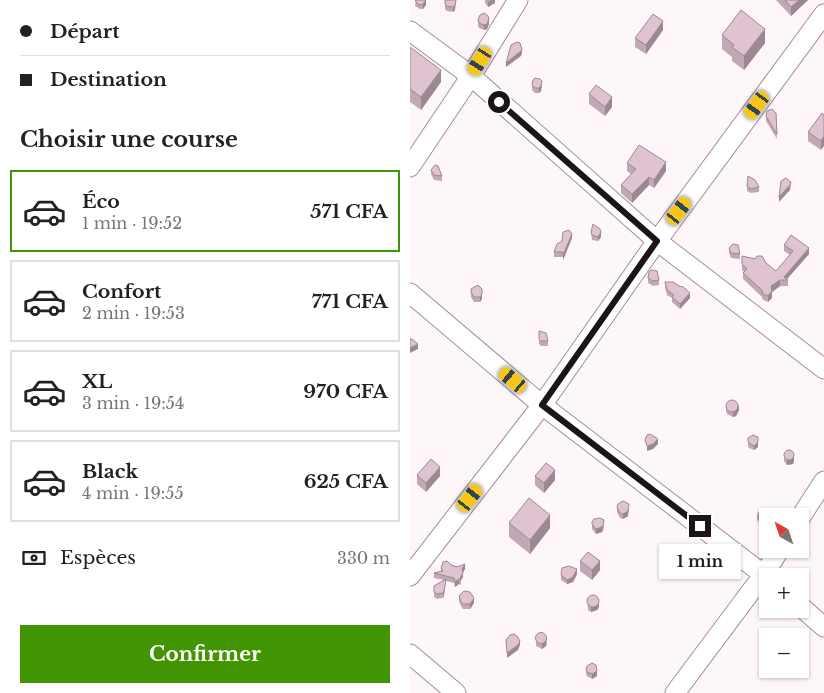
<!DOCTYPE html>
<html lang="fr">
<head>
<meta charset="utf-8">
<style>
  :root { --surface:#fff; --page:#f2f2f2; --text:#222; --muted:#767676; --line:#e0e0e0; --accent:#419503 }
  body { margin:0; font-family:"Libre Baskerville",serif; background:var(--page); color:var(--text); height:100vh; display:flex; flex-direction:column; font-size:19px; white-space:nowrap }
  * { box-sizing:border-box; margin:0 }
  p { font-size:16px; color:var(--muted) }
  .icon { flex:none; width:28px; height:28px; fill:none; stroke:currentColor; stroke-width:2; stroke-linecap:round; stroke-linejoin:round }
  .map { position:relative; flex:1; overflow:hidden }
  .sheet { display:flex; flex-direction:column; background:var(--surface); width:410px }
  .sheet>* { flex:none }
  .top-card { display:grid; align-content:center; height:110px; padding:0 20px; background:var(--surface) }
  .needle { width:32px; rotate:320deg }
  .buttons { position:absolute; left:349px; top:508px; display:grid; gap:10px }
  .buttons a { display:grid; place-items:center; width:50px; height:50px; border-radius:0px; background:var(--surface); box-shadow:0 1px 4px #0004; font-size:25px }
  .end { position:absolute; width:22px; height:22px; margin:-11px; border:6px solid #1d1318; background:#fff; box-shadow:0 0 0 2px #fff }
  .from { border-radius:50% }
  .bubble { position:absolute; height:35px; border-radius:0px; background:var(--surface); box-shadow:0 1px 4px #0004; font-size:16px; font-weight:700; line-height:35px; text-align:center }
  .car { position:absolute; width:15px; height:30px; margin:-15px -8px; border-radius:6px; box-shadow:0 0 4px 1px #0007; background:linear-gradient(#f5c518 24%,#345 0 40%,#f5c518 0 76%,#345 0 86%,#f5c518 0) }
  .top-card b { display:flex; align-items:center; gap:18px; height:48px; font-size:19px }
  .top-card b+b { border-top:1px solid var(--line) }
  .top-card i { width:12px; height:12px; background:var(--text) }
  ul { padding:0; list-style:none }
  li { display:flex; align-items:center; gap:15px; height:82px; margin:0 10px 8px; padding:0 10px; border:2px solid var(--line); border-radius:0px }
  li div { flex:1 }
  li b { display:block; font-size:19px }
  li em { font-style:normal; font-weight:700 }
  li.selected { border-color:var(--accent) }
  li>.icon { width:45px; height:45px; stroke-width:1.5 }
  h2 { padding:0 20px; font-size:22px; line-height:60px }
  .pay { display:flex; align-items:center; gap:12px; height:55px; padding:0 20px; font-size:19px }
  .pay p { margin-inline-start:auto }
  .action { display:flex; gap:10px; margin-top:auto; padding:10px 20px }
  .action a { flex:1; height:58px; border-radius:0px; background:var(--accent); color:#fff; font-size:20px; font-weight:700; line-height:58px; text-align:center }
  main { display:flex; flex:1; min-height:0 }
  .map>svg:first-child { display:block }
</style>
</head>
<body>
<main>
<section class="sheet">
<div class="top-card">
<b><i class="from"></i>Départ</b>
<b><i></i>Destination</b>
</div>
<h2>Choisir une course</h2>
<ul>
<li class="selected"><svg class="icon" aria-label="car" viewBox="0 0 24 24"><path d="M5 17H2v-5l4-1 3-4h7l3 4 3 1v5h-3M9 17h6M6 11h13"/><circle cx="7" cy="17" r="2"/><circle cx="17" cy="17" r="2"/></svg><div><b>Éco</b><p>1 min · 19:52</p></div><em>571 CFA</em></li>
<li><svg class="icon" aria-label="car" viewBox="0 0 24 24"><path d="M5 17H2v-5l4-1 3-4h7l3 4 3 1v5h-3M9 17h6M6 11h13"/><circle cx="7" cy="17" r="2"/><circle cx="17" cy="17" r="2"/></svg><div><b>Confort</b><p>2 min · 19:53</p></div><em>771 CFA</em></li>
<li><svg class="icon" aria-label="car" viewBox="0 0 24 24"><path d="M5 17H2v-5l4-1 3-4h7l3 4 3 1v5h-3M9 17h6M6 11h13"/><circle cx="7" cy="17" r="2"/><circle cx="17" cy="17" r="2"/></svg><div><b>XL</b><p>3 min · 19:54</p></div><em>970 CFA</em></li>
<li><svg class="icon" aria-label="car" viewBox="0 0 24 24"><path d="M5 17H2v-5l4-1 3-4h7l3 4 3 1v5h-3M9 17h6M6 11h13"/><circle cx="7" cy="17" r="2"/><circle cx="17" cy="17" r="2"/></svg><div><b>Black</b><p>4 min · 19:55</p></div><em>625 CFA</em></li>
</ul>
<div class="pay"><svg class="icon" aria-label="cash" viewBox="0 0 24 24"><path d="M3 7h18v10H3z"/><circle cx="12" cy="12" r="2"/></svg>Espèces<p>330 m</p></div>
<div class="action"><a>Confirmer</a></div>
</section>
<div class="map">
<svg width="414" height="693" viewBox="0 0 414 693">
  <rect width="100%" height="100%" fill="#fdf7fa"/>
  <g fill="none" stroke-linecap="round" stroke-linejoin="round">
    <g stroke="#a78d9a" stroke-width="21">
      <path id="minor" d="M0,31L61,76L247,241L414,369
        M0,167L61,76L108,0
        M0,293L132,405L358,578
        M390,518L414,481
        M0,576L132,405L247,241L414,14
        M390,606L414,627
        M0,654L46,693
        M265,693L354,574L370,549"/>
    </g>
    <use href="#minor" stroke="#fff" stroke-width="19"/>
  </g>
  <path fill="#c0a8b4" d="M6,0L16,5L13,9H10L5,6Z
    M35,0L45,10L43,12L37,11L35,9Z
    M75,0H85V3L78,7L75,3Z
    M366,0H398L381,16Z
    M68,20L79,24L77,29L74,30L69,28L68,25Z
    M253,30L236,54L225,47V38Z
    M312,35L355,43L334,70L322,61V57L312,49Z
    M0,47L31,82L11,110L0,102Z
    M122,85L132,86L131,91L129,93H125L122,90Z
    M179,94L202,107L195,116L179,104Z
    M366,113L367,139L356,121V116Z
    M412,113L411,150L398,141V132Z
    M217,163L256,171L244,188L239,185L222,203L211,193V185L221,174L217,171Z
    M21,170L32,176V181L24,180L21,174Z
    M337,186L349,187V192L341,193L337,191Z
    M181,232L191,237L188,241L182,240Z
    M162,238L153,260V257H144V252Z
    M374,245L399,254L377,279L378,280V286H370L362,292V298L358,302L353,300L352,297L333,279V273L334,272L332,270V256L345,259L356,263L366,271L380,255L374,251Z
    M319,248L330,254V259L321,258L319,253Z
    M238,278L249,280V285L243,286L238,283Z
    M255,282L280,298L270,309L262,302V298L257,295L255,287Z
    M68,285L72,299L70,302H64L61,297V292Z
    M129,331L138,341V346H131L129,344Z
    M316,406L329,410L326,416L323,417L317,414L316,411Z
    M338,438L348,447L344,450L339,448L338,446Z
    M374,454L384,461L383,464L377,465L374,461Z
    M7,475L30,476L16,492L7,484Z
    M125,476L145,480L134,493L125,485Z
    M207,507L218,516L213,519L210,518L207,512Z
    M357,512L358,522L356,524H351L347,520V515Z
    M182,522L193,530L192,532L186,534L182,529Z
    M99,523L140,528L120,554L99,537Z
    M170,561L190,570L182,580L170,571Z
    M41,565L55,569L53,572V577L51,580V585L49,584L45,587L44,583L36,581L34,595L33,598L27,599L24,597V586L34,580L24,578V573L31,571V568Z
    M167,574L163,582L157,584L151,580V575Z
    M49,596L64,603L60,609H53L51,606L49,601Z
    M177,599L189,607L187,610L181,612L178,610Z
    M126,639L137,643L136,646L132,649L126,646Z
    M177,666L187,676L182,679L177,676L176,674Z"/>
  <path fill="#9c8892" d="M16,0V5L13,9V4Z
    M46,0L45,10L43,12V7Z
    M81,0H85V3L78,7V2Z
    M389,0H398L381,16V7Z
    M79,19V24L77,29L74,30V25Z
    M253,21V30L236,54V45Z
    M355,29V43L334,70V56Z
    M112,49V53L111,56L96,67V63Z
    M31,70V82L11,110V97Z
    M132,81L131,91L129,93V88Z
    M202,97V107L195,116V107Z
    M414,136V146L411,150V141Z
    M256,162V171L244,188V180Z
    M239,177V185L222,203V194Z
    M381,182L380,190L369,202V197Z
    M191,232V237L188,241V237Z
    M162,234V238L153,260V255Z
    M399,248V254L376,280L374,277Z
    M370,280V286L362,292V298L358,302V296L361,286Z
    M280,293V298L270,309V304Z
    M72,294V299L70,302V297Z
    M8,344V349L0,353V348Z
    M329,405V410L326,416L323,417V412Z
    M248,439V444L243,449L237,451V446Z
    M348,442V447L344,450V446Z
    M384,456V461L383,464L377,465V460Z
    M30,467V476L16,492V483Z
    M145,470V480L134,493V483Z
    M219,509L218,516L213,519V514Z
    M140,515V528L120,554V540Z
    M194,525L193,530L192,532L186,534V529Z
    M190,561V570L182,580V570Z
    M55,564V569L52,574V569Z
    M167,569V574L163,582L157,584V580Z
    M53,573V577L51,580L50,578Z
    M36,579L34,595L33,598V593Z
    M49,579V584L45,587V582Z
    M64,598V603L60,609V604Z
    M189,602V607L187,610L181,612V607Z
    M137,638L136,646L132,649V644Z
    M110,641V645L108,650L97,658V653Z
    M187,671V676L182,679V674Z"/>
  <path fill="#dfc3d1" stroke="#9c8892" d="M6,0H16L13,4L10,5L5,1Z
    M35,0H46L45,5L43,7L37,6L35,4Z
    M375,0H389L381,7Z
    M331,10L355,29L334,56L322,47L324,45L312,35Z
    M74,13L78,16L79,19L77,24L74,25L69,23L68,20L70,15Z
    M243,14L253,21L236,45L225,38Z
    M107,42L110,43L112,49L111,51L96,63L101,45Z
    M0,47L31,70L11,97L0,89Z
    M125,78L130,79L132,81L131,86L129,88H125L122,85L123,80Z
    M186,85L202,97L195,107L179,94Z
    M362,109L366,113L367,134L356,116L357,111Z
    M412,113L414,115V136L411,141L398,132Z
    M229,145L256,162L244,180L239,177L222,194L211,185L226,169L217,163Z
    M25,165L28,166L32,176L24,175L21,170Z
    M338,176L345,180L349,187L341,189L337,186Z
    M376,178L381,182L380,185L369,197L371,181Z
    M183,224L190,229L191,232L188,237L182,235L181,232Z
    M159,230L162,234L153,255V252H144L147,244L152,241L153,232Z
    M381,235L399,248L374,277L378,280H370L361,286L362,291L358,296L353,294L352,290L333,273L337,269L332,264V256L345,259L347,256H352L356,263L366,271L383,251L374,245Z
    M323,244L328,245L330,254L321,253L319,248Z
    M241,270L247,271L249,280L243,281L238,278L239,272Z
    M255,282H263L271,287L272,286L280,293L270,304L262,297L264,295L257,290Z
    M68,285L72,289V294L70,297H64L61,292V289Z
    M129,331L136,333L138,341H131L129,339Z
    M0,339H2L8,344L0,348Z
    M316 406a6 6 0 1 1 12 0a6 6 0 1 1-12 0Z
    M240,434L248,439L243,444L237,446L235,440L237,435Z
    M343,435L348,437V442L344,446L339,443L338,441V438Z
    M374 455a5 5 0 1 1 10 0a5 5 0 1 1-10 0Z
    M21,459L30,467L16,483L7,475Z
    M136,463L145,470L134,483L125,476Z
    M119,498L140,515L120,540L99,523Z
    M213,501L219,504L218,511L213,514L210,513L207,507L208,504Z
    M348 515a5 5 0 1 1 10 0a5 5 0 1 1-10 0Z
    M190,518L194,520L193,525L192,527L186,529L182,524V522L184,519Z
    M178,552L190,561L182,570L170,561Z
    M37,561L41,565L47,567L55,564L52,569L53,573L50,578L51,580L49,579L45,582L44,578L24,573L33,571L31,568L33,562Z
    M159,566L167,569L163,577L157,580L151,575L152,568Z
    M36,579L34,591L33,593L27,594L24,592V586Z
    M54,591L60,592L64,598L60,604H53L51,602L49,596Z
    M177 601a6 6 0 1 1 12 0a6 6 0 1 1-12 0Z
    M125.5 638a5.5 5.5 0 1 1 11 0a5.5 5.5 0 1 1-11 0Z
    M104,634L107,636L110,641L108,645L97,653L96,640L100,635Z
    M182,663L186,665L187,671L182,674L177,672L176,669L177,666Z"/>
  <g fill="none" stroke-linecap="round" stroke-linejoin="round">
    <path stroke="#1d1318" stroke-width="6" d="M89,102L247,241L132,405L290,526"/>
  </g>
</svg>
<div class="buttons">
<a><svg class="needle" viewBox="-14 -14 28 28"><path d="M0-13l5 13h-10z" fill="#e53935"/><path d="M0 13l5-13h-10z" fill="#767676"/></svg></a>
<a>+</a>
<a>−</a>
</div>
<i class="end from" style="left:89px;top:102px"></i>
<i class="end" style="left:290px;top:526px"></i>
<div class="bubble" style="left:249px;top:544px;width:82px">1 min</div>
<i class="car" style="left:70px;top:61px;rotate:212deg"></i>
<i class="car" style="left:347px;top:105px;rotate:216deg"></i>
<i class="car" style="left:269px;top:211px;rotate:37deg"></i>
<i class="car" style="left:103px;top:380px;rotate:310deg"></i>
<i class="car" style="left:60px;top:498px;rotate:38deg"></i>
</div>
</main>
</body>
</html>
